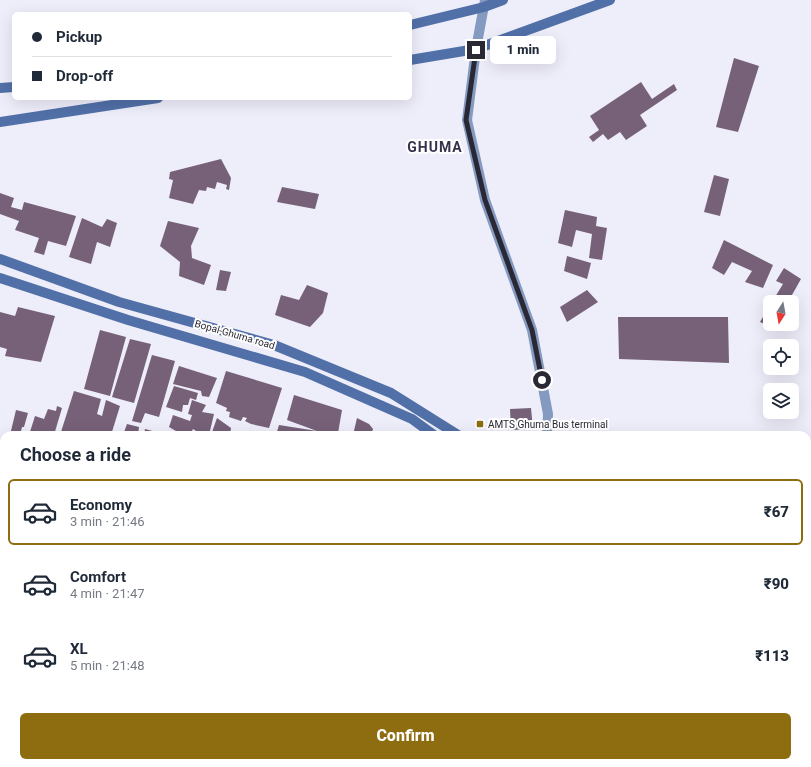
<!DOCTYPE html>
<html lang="en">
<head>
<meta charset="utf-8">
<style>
  :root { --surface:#fff; --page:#f2f2f3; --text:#1f2937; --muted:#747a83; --line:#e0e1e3; --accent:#8e6d10 }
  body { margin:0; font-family:Roboto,sans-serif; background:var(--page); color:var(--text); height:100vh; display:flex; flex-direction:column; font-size:15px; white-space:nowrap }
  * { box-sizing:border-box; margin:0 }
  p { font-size:13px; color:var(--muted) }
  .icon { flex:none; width:22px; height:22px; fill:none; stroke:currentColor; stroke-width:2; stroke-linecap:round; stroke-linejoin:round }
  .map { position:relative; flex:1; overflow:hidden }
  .side { position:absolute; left:0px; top:431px; width:811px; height:336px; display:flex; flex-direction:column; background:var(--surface); border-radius:12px 12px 0 0; box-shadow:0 4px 16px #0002 }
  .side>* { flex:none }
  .guide { position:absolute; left:12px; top:12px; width:400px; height:88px; border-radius:6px; box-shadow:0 4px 16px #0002; display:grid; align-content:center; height:88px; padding:0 20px; background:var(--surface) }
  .needle { width:26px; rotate:191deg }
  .fabs { position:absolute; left:763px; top:295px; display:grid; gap:8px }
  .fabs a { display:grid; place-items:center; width:36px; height:36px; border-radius:6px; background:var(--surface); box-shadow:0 4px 16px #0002; font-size:20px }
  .end { position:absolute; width:18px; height:18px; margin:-9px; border:5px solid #2a2834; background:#fff; box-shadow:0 0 0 2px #fff }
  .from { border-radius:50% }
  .bubble { position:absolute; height:28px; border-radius:6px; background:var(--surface); box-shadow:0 4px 16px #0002; font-size:13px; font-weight:800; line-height:28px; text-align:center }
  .guide b { display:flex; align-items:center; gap:14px; height:38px; font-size:15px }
  .guide b+b { border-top:1px solid var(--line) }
  .guide i { width:10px; height:10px; background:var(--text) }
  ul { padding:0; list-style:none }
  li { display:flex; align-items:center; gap:12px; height:66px; margin:0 8px 6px; padding:0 12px; border:2px solid transparent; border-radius:6px }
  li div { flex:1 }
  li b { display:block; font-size:15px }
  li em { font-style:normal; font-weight:800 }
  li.selected { border-color:var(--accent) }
  li>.icon { width:36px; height:36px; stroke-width:1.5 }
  h2 { padding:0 20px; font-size:18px; line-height:48px }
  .primary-button { display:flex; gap:8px; margin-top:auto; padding:8px 20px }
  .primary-button a { flex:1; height:46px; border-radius:6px; background:var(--accent); color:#fff; font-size:16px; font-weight:800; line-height:46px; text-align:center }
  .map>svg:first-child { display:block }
</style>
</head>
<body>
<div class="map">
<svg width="811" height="767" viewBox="0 0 811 767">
  <rect width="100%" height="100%" fill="#eeedfa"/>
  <path fill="#6cabca" d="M807,762L811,767H562L564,763Z"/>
  <path fill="#766178" d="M734,58L759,66L738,132L716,127Z
    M641,82L652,99L674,84L677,90L640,115L647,126L626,140L620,132L608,140L603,134L593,142L589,137L599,130L590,116Z
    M221,159L231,178L229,190L226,189L227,185L217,182L215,189L207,187L206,191L199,190L193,204L169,198L173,180L169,179L170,172Z
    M714,175L729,179L720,216L704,212Z
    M282,187L319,194L315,209L277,202Z
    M0,193L14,198L11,207L22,210L24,202L76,216L66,246L48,241L44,255L34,252L39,238L15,230L19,221L0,214Z
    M565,210L597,217L596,226L607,228L602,260L589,258L592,234L576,230L572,247L558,243Z
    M82,218L102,227L107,219L117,223L110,247L97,242L91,264L69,257Z
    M168,221L199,228L191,246L192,258L211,265L204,285L179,276L180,262L160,246Z
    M724,240L773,265L763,288L745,282L752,271L732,262L724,275L712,268Z
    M567,256L591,263L587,279L564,271Z
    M784,268L801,279L788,302H772L783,284L776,281Z
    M220,270L231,272L226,291L216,290Z
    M307,285L328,293L323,313L310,327L275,315L281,295L299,300Z
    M587,290L598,302L567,322L560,307Z
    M770,305V324H776L773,328L760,322Z
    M18,307L55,316L41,362L5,356L7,349L0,347V312L15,316Z
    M618,317H728L729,363L619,359Z
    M100,330L126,337L110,396L84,389Z
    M130,339L151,344L134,403L112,397Z
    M152,355L175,361L159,417L145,413L141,423L132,421Z
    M179,366L217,378L209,397L202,396L201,391L173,384Z
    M226,371L282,388L269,428L251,424L245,421L247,418L243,417L241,421L229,417L230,412L226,411L227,408L216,403Z
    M174,386L198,393L196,400L190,398L188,405H183L182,412L166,407Z
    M74,391L101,399L97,414L102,416L106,400L120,406L111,435H60Z
    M294,395L342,410L338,433L333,435H276L279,425L317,431L287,420Z
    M192,400L206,405L202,412L214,414L209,435H202L193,429L190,435H183L169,427L173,415L190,421L192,415L188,414Z
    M57,406L62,408L54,435H29L35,416L44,419L48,409L56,411Z
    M531,408L533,429L511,430L510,409Z
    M16,410L28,413L24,427H22L20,435H10Z
    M217,418L231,428L230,435H211Z
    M357,418L369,424L373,429L371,435H353Z
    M127,424L139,427L138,435H123Z
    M145,429L156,432L155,435H144Z
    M0,465L4,467L1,486H0Z
    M4,549V561H0V552Z
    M0,564L4,565V580L0,578Z
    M0,590H4V622L0,621Z
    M0,636H4V661L0,660Z
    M807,647L811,650V660L807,658Z
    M0,662L3,663L2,665L4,666L3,685L0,684Z
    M0,696L4,697V735L0,734Z
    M0,744L4,745V763H19L18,767H0Z
    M113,763H134L133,767H113Z
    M145,763H165L170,764L169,767H144Z
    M235,763H249V767H234Z
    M300,763H319L318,767Z
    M361,763H381L380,767Z"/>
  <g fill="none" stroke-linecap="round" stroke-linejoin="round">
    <path stroke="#908e9b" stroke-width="2.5" stroke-dasharray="3 2" stroke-linecap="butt" d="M807,734L811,738
      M527,767L528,763"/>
    <path stroke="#849ac0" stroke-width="10" d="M485,0L476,49L467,120L485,200L532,330L548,414L547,435
      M0,511L4,512
      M0,738L4,740
      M67,763L85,767
      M182,763L189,767
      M491,763V767"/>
    <path stroke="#5170a8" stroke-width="10" d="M410,25L484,7L503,0
      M410,60L476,49L610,0
      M0,88L14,87
      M0,122L158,98
      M0,259L119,302L274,345L391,393L458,435
      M0,278L128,320L305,372L412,419L434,435
      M807,622L811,624
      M807,641L811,643"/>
  </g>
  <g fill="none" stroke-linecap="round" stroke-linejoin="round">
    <path stroke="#2a2834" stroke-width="5" d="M476,50L466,120L485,200L532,330L542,380"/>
  </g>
  <rect fill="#8e6d10" stroke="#fff" stroke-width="1.5" x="476" y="420" width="8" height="8" rx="2"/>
  <g text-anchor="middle" stroke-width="4" stroke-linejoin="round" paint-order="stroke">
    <g font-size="10" fill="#2a2834" stroke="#fff">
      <text transform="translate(235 334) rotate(16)" y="4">Bopal-Ghuma road</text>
    </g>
    <g font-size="10" fill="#2a2834" stroke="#fff" text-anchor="start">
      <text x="488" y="428">AMTS Ghuma Bus terminal</text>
    </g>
    <g font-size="14" font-weight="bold" letter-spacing="1" fill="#37324c" stroke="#fff">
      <text x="435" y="152">GHUMA</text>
    </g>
  </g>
</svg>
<div class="fabs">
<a><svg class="needle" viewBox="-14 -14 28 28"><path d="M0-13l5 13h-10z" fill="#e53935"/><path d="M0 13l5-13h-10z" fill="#747a83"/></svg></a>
<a><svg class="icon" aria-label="locate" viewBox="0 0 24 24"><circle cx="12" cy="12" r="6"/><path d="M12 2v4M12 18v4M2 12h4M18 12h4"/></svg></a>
<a><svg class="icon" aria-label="layers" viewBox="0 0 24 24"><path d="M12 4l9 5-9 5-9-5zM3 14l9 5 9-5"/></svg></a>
</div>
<i class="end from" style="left:542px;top:380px"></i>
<i class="end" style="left:476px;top:50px"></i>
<div class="bubble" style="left:490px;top:36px;width:66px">1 min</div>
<div class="guide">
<b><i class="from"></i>Pickup</b>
<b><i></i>Drop-off</b>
</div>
<section class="side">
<h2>Choose a ride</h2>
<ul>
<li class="selected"><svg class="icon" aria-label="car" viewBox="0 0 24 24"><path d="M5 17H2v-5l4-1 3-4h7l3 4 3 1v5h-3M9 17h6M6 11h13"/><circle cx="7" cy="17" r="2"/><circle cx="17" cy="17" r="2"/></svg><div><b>Economy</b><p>3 min · 21:46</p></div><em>₹67</em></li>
<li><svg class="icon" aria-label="car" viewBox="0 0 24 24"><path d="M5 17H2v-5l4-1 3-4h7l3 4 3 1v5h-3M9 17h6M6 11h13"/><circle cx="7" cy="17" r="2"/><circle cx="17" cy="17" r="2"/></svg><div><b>Comfort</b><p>4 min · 21:47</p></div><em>₹90</em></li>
<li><svg class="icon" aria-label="car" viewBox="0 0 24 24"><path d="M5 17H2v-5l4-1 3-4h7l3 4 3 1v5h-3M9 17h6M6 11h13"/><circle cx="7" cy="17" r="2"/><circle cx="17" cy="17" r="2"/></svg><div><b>XL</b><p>5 min · 21:48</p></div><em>₹113</em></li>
</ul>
<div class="primary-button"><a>Confirm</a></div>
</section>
</div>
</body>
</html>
